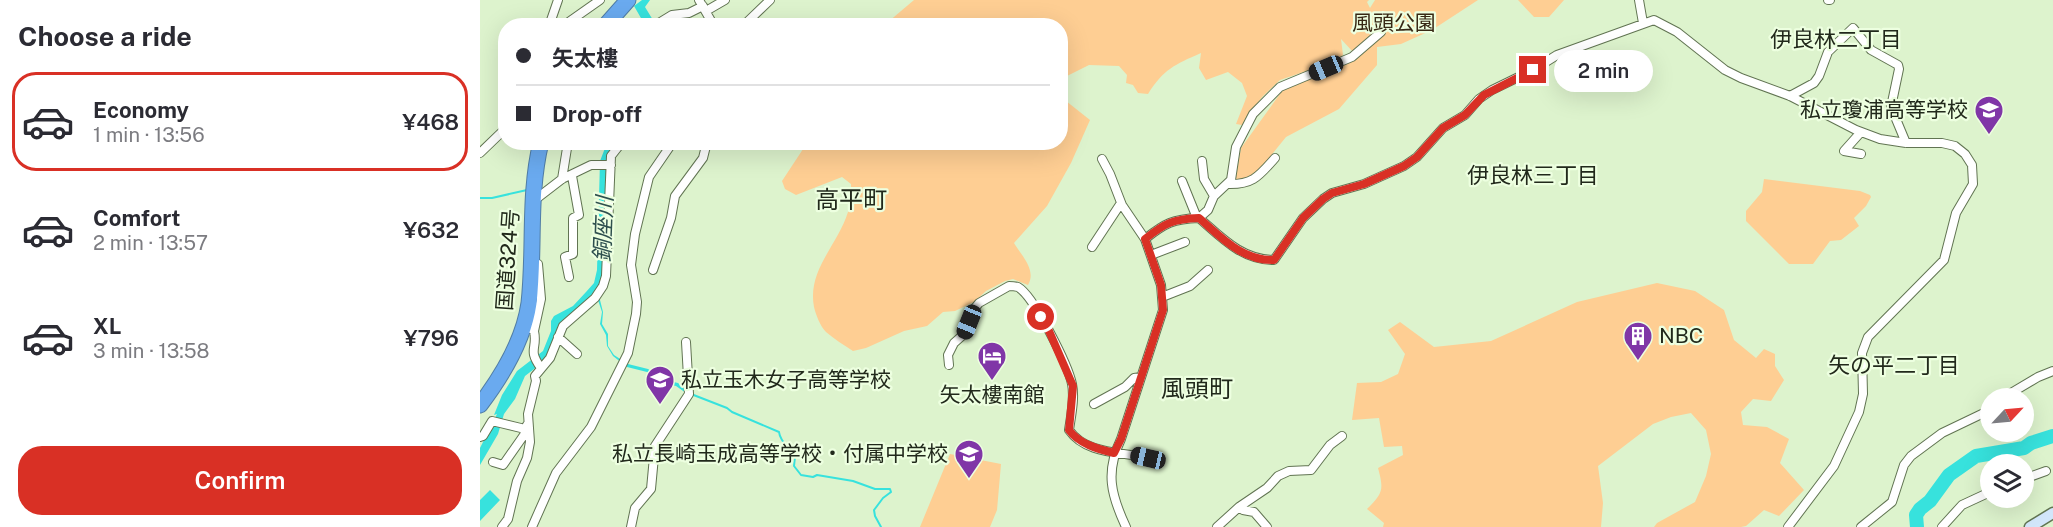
<!DOCTYPE html>
<html lang="en">
<head>
<meta charset="utf-8">
<style>
  :root { --surface:#fff; --page:#f2f2f3; --text:#2b2b33; --muted:#7c7c81; --line:#e1e1e2; --accent:#d93025 }
  body { margin:0; font-family:"Public Sans","Noto Sans JP",sans-serif; background:var(--page); color:var(--text); height:100vh; display:flex; flex-direction:column; font-size:22px; white-space:nowrap }
  * { box-sizing:border-box; margin:0 }
  p { font-size:20px; color:var(--muted) }
  .icon { flex:none; width:33px; height:33px; fill:none; stroke:currentColor; stroke-width:2; stroke-linecap:round; stroke-linejoin:round }
  .map { position:relative; flex:1; overflow:hidden }
  .panel { display:flex; flex-direction:column; background:var(--surface); width:480px }
  .panel>* { flex:none }
  .hud { position:absolute; left:18px; top:18px; width:570px; height:132px; border-radius:24px; box-shadow:0 6px 24px #0002; display:grid; align-content:center; height:132px; padding:0 18px; background:var(--surface) }
  .needle { width:39px; rotate:64deg }
  .fabs { position:absolute; left:1500px; top:388px; display:grid; gap:12px }
  .fabs a { display:grid; place-items:center; width:54px; height:54px; border-radius:50%; background:var(--surface); box-shadow:0 6px 24px #0002; font-size:30px }
  .end { position:absolute; width:27px; height:27px; margin:-14px; border:8px solid #d93025; background:#fff; box-shadow:0 0 0 3px #fff }
  .from { border-radius:50% }
  .bubble { position:absolute; height:42px; border-radius:21px; background:var(--surface); box-shadow:0 6px 24px #0002; font-size:20px; font-weight:600; line-height:42px; text-align:center }
  .car { position:absolute; width:18px; height:36px; margin:-18px -9px; border-radius:8px; box-shadow:0 0 4px 2px #0007; background:linear-gradient(#222 24%,#8ab4d8 0 40%,#222 0 76%,#8ab4d8 0 86%,#222 0) }
  .hud b { display:flex; align-items:center; gap:21px; height:57px; font-size:22px }
  .hud b+b { border-top:2px solid var(--line) }
  .hud i { width:15px; height:15px; background:var(--text) }
  ul { padding:0; list-style:none }
  li { display:flex; align-items:center; gap:18px; height:99px; margin:0 12px 9px; padding:0 6px; border:3px solid transparent; border-radius:24px }
  li div { flex:1 }
  li b { display:block; font-size:22px }
  li em { font-style:normal; font-weight:600 }
  li.active { border-color:var(--accent) }
  li>.icon { width:54px; height:54px; stroke-width:1.5 }
  h2 { padding:0 18px; font-size:27px; line-height:72px }
  .action { display:flex; gap:12px; margin-top:auto; padding:12px 18px }
  .action a { flex:1; height:69px; border-radius:24px; background:var(--accent); color:#fff; font-size:24px; font-weight:600; line-height:69px; text-align:center }
  main { display:flex; flex:1; min-height:0 }
  .map>svg:first-child { display:block }
</style>
</head>
<body>
<main>
<section class="panel">
<h2>Choose a ride</h2>
<ul>
<li class="active"><svg class="icon" aria-label="car" viewBox="0 0 24 24"><path d="M5 17H2v-5l4-1 3-4h7l3 4 3 1v5h-3M9 17h6M6 11h13"/><circle cx="7" cy="17" r="2"/><circle cx="17" cy="17" r="2"/></svg><div><b>Economy</b><p>1 min · 13:56</p></div><em>¥468</em></li>
<li><svg class="icon" aria-label="car" viewBox="0 0 24 24"><path d="M5 17H2v-5l4-1 3-4h7l3 4 3 1v5h-3M9 17h6M6 11h13"/><circle cx="7" cy="17" r="2"/><circle cx="17" cy="17" r="2"/></svg><div><b>Comfort</b><p>2 min · 13:57</p></div><em>¥632</em></li>
<li><svg class="icon" aria-label="car" viewBox="0 0 24 24"><path d="M5 17H2v-5l4-1 3-4h7l3 4 3 1v5h-3M9 17h6M6 11h13"/><circle cx="7" cy="17" r="2"/><circle cx="17" cy="17" r="2"/></svg><div><b>XL</b><p>3 min · 13:58</p></div><em>¥796</em></li>
</ul>
<div class="action"><a>Confirm</a></div>
</section>
<div class="map">
<svg width="1573" height="527" viewBox="0 0 1573 527">
  <rect width="100%" height="100%" fill="#ddf3cd"/>
  <path fill="#fece93" d="M434,0H889L887,2L890,8L895,0H998L952,30L921,44L897,47V65L859,109L806,137L776,174L755,182L761,148L802,91L875,60L881,46L873,52L861,39L863,55L856,61L800,80L782,97L762,125L756,124L767,96L762,83L748,72L726,80L719,68L721,53C694,65 684,69 668,94L658,93L653,85L646,83L647,75L639,66L609,65L581,79L580,26H410L408,22Z
    M1038,0H1084L1069,17H1054Z
    M581,97L610,120L591,163L567,206L534,243C541,255 557,270 548,285L533,279L525,281L506,291L494,302L475,311L463,312L447,326L424,331L386,348L373,351C364,345 354,339 346,332C340,326 336,315 334,307C327,270 358,245 368,212C371,203 371,193 371,184L362,177L316,195L305,189L302,181L327,143L580,142Z
    M1284,179L1380,191L1390,195L1391,197L1386,206L1374,218L1379,226L1361,240L1350,241L1333,264H1309L1266,221V211L1282,192Z
    M1177,283L1215,291L1244,310L1254,340L1276,358L1284,349L1295,354V366L1304,380L1291,401L1273,399L1261,412L1263,425L1287,427L1309,439L1300,463L1324,490L1299,516L1284,510L1266,526L1261,527H1174L1177,523L1215,502L1226,476L1231,454L1226,430L1211,413L1191,417L1173,424L1118,466L1123,503L1121,527H903L904,523L887,509C903,493 904,490 898,468L923,455L922,446L904,447L899,418L872,420L877,383L901,382L918,374L925,354L908,330L920,322L954,347L1011,341L1097,302Z
    M470,454L521,464L517,510L510,527H440Z"/>
  <path fill="#37e2dd" d="M162,0H170L165,7L176,25H165L154,6Z
    M127,143H140L134,148L125,273L119,296L123,312L122,324L128,334V346L134,355L148,364L168,369L185,380L198,383L207,391L206,393L196,386L184,383L167,372L147,367L133,356L127,346L126,335L120,324L122,312L117,297L85,320L67,359L45,376L35,399L24,414L18,434L0,465V448L17,414L14,415L22,395L37,371L63,351L71,331V321L74,316L93,306L106,292L114,283L117,270L120,161Z
    M10,490L20,500L0,521V500Z"/>
  <g fill="none" stroke-linecap="round" stroke-linejoin="round">
    <path stroke="#37e2dd" stroke-width="2" d="M0,198H12L47,190
      M211,394L247,408L252,412L299,432C300,442 310,449 315,457L314,466L321,475L333,477L337,475L373,481L395,489H410L411,492L403,498L394,510L395,516L401,527"/>
    <path stroke="#37e2dd" stroke-width="14" d="M1437,527L1436,515L1440,509L1450,501L1469,475L1496,456L1544,448L1551,443L1573,436"/>
    <g stroke="#617452" stroke-width="10">
      <path id="street" d="M219,0L234,26
        M1159,0L1163,23
        M1348,0H1350
        M226,11L245,0
        M69,26L78,0
        M83,26L120,0
        M174,26L192,15L209,13L223,6
        M263,26L290,0
        M901,32L872,57L800,87L773,114L756,147L751,180L734,196L728,210L719,218C742,238 762,260 794,260L823,218L843,199L852,193L884,184L924,166L937,157L963,128L985,115L999,99L1012,90L1053,70L1077,55L1174,20L1197,32L1245,70L1261,78L1310,96L1376,130L1400,139L1426,143H1462L1475,146L1485,154L1492,165L1493,184L1476,213L1464,260L1388,337L1382,353L1383,394L1379,412L1354,466L1308,527
        M1310,96L1334,83L1339,76L1348,52L1373,28L1391,50L1418,65L1419,69L1411,107L1426,143
        M0,153L26,128
        M1381,154L1364,151L1381,132
        M622,159L630,174L642,205L665,239
        M722,161L724,179L734,196
        M82,179L88,142
        M702,181L717,218
        M747,184C773,185 779,176 795,158
        M56,199L82,179L111,165H131
        M612,247L641,203
        M671,255L705,242
        M173,270L191,218L195,196L223,158L227,142
        M89,277L85,257L93,254V218L99,215L92,176
        M682,297L710,286L728,270
        M51,329L54,331C58,349 47,349 61,368
        M54,331L61,299L58,264
        M78,337L97,354
        M469,365L468,355L474,343L483,335L494,309L499,303L529,286C532,286 534,286 538,287C554,296 588,365 592,384C595,398 591,416 589,430C607,456 645,451 671,459
        M1521,399L1558,377L1573,371
        M614,404L645,387L654,378L661,377
        M0,437L3,436L12,421L45,429
        M13,462L23,465L44,435L47,425
        M1544,479L1566,471
        M759,507L763,510L774,512L787,527
        M22,527L28,519L37,481L47,458L50,442L48,414L56,381L55,376L70,358L83,326L115,298L123,286L126,276L131,156L142,142
        M52,527L76,473L111,427L148,353L156,314L157,302L151,265L155,234L169,177L193,142
        M151,527L155,508L171,489L175,446L209,394L206,342
        M646,527C631,495 625,472 641,439L683,310L681,285L665,239C685,223 693,219 719,218
        M737,527L759,507L787,488L798,476L809,471L831,470L850,445L862,436
        M1381,527L1412,502L1424,465L1431,456L1462,433L1510,410
        M1462,527L1482,505L1510,492"/>
    </g>
    <g stroke="#617452" stroke-width="13">
      <path id="secondary" d="M1550,527L1573,513"/>
    </g>
    <g stroke="#507da5" stroke-width="17">
      <path id="highway" d="M125,26L148,0
        M0,405C22,376 44,339 49,303C55,249 48,195 61,142"/>
    </g>
    <use href="#street" stroke="#fff" stroke-width="8"/>
    <use href="#secondary" stroke="#d2e6fa" stroke-width="10"/>
    <use href="#highway" stroke="#6aaaef" stroke-width="15"/>
  </g>
  <g fill="none" stroke-linecap="round" stroke-linejoin="round">
    <path stroke="#d93025" stroke-width="8" d="M561,317L569,331L593,386L589,430C599,444 618,449 634,453L641,439L683,310L681,285L665,239C685,223 693,219 719,218C741,237 762,261 794,260L823,218L843,199L852,193L884,184L924,166L937,157L963,128L985,115L1004,95L1053,70"/>
  </g>
  <defs>
    <g id="school-pin" transform="scale(1.5)"><path d="M0 17L-7.5 6A9.5 9.5 0 1 1 7.5 6Z" fill="#8036a7" stroke="#edffe0"/><path d="M0-5L7-2L0 1L-7-2ZM-4 1L0 2.5L4 1V4Q0 6-4 4Z" fill="#fff"/></g>
    <g id="building-pin" transform="scale(1.5)"><path d="M0 17L-7.5 6A9.5 9.5 0 1 1 7.5 6Z" fill="#8036a7" stroke="#edffe0"/><path d="M-4-6H4V6H1V3H-1V6H-4ZM-2.5-4.3h1.7v1.8h-1.7ZM.8-4.3h1.7v1.8H.8ZM-2.5-1h1.7V.8h-1.7ZM.8-1h1.7V.8H.8Z" fill="#fff"/></g>
    <g id="hotel-pin" transform="scale(1.5)"><path d="M0 17L-7.5 6A9.5 9.5 0 1 1 7.5 6Z" fill="#8036a7" stroke="#edffe0"/><path d="M-6-4.5h1.5V1H6V5H4.5V3h-9V5H-6ZM-4 0a1.8 1.8 0 1 1 3.6 0ZM.5 0V-2.5h3Q6-2.5 6 0Z" fill="#fff"/></g>
  </defs>
  <g fill-rule="evenodd">
    <use href="#school-pin" x="1509" y="110"/>
    <use href="#building-pin" x="1158" y="336"/>
    <use href="#hotel-pin" x="512" y="356"/>
    <use href="#school-pin" x="180" y="380"/>
    <use href="#school-pin" x="489" y="454"/>
  </g>
  <g text-anchor="middle" stroke-width="4.5" stroke-linejoin="round" paint-order="stroke">
    <g font-size="21" fill="#372814" stroke="#edffe0">
      <text x="914" y="30">風頭公園</text>
    </g>
    <g font-size="21" fill="#21291b" stroke="#edffe0" text-anchor="end">
      <text x="1488" y="117">私立瓊浦高等学校</text>
      <text x="1179" y="343" text-anchor="start">NBC</text>
      <text x="201" y="387" text-anchor="start">私立玉木女子高等学校</text>
      <text x="512" y="402" text-anchor="middle">矢太樓南館</text>
      <text x="468" y="461">私立長崎玉成高等学校・付属中学校</text>
    </g>
    <g font-size="21" fill="#21291b" stroke="#edffe0">
      <text transform="translate(28 260) rotate(-86)" y="7">国道324号</text>
    </g>
    <g font-size="22" fill="#21291b" stroke="#edffe0">
      <text x="1356" y="47">伊良林二丁目</text>
      <text x="1053" y="183">伊良林三丁目</text>
      <text x="1414" y="373">矢の平二丁目</text>
    </g>
    <g font-size="22" font-style="italic" fill="#2e4f4e" stroke="#edffe0">
      <text transform="translate(123 229) rotate(-88)" y="8">銅座川</text>
    </g>
    <g font-size="24" fill="#21291b" stroke="#edffe0">
      <text x="371" y="208">高平町</text>
      <text x="717" y="397">風頭町</text>
    </g>
  </g>
</svg>
<div class="fabs">
<a><svg class="needle" viewBox="-14 -14 28 28"><path d="M0-13l5 13h-10z" fill="#e53935"/><path d="M0 13l5-13h-10z" fill="#7c7c81"/></svg></a>
<a><svg class="icon" aria-label="layers" viewBox="0 0 24 24"><path d="M12 4l9 5-9 5-9-5zM3 14l9 5 9-5"/></svg></a>
</div>
<i class="end from" style="left:561px;top:317px"></i>
<i class="end" style="left:1053px;top:70px"></i>
<div class="bubble" style="left:1074px;top:50px;width:99px">2 min</div>
<i class="car" style="left:846px;top:68px;rotate:247deg"></i>
<i class="car" style="left:489px;top:322px;rotate:202deg"></i>
<i class="car" style="left:668px;top:458px;rotate:283deg"></i>
<div class="hud">
<b><i class="from"></i>矢太樓</b>
<b><i></i>Drop-off</b>
</div>
</div>
</main>
</body>
</html>
